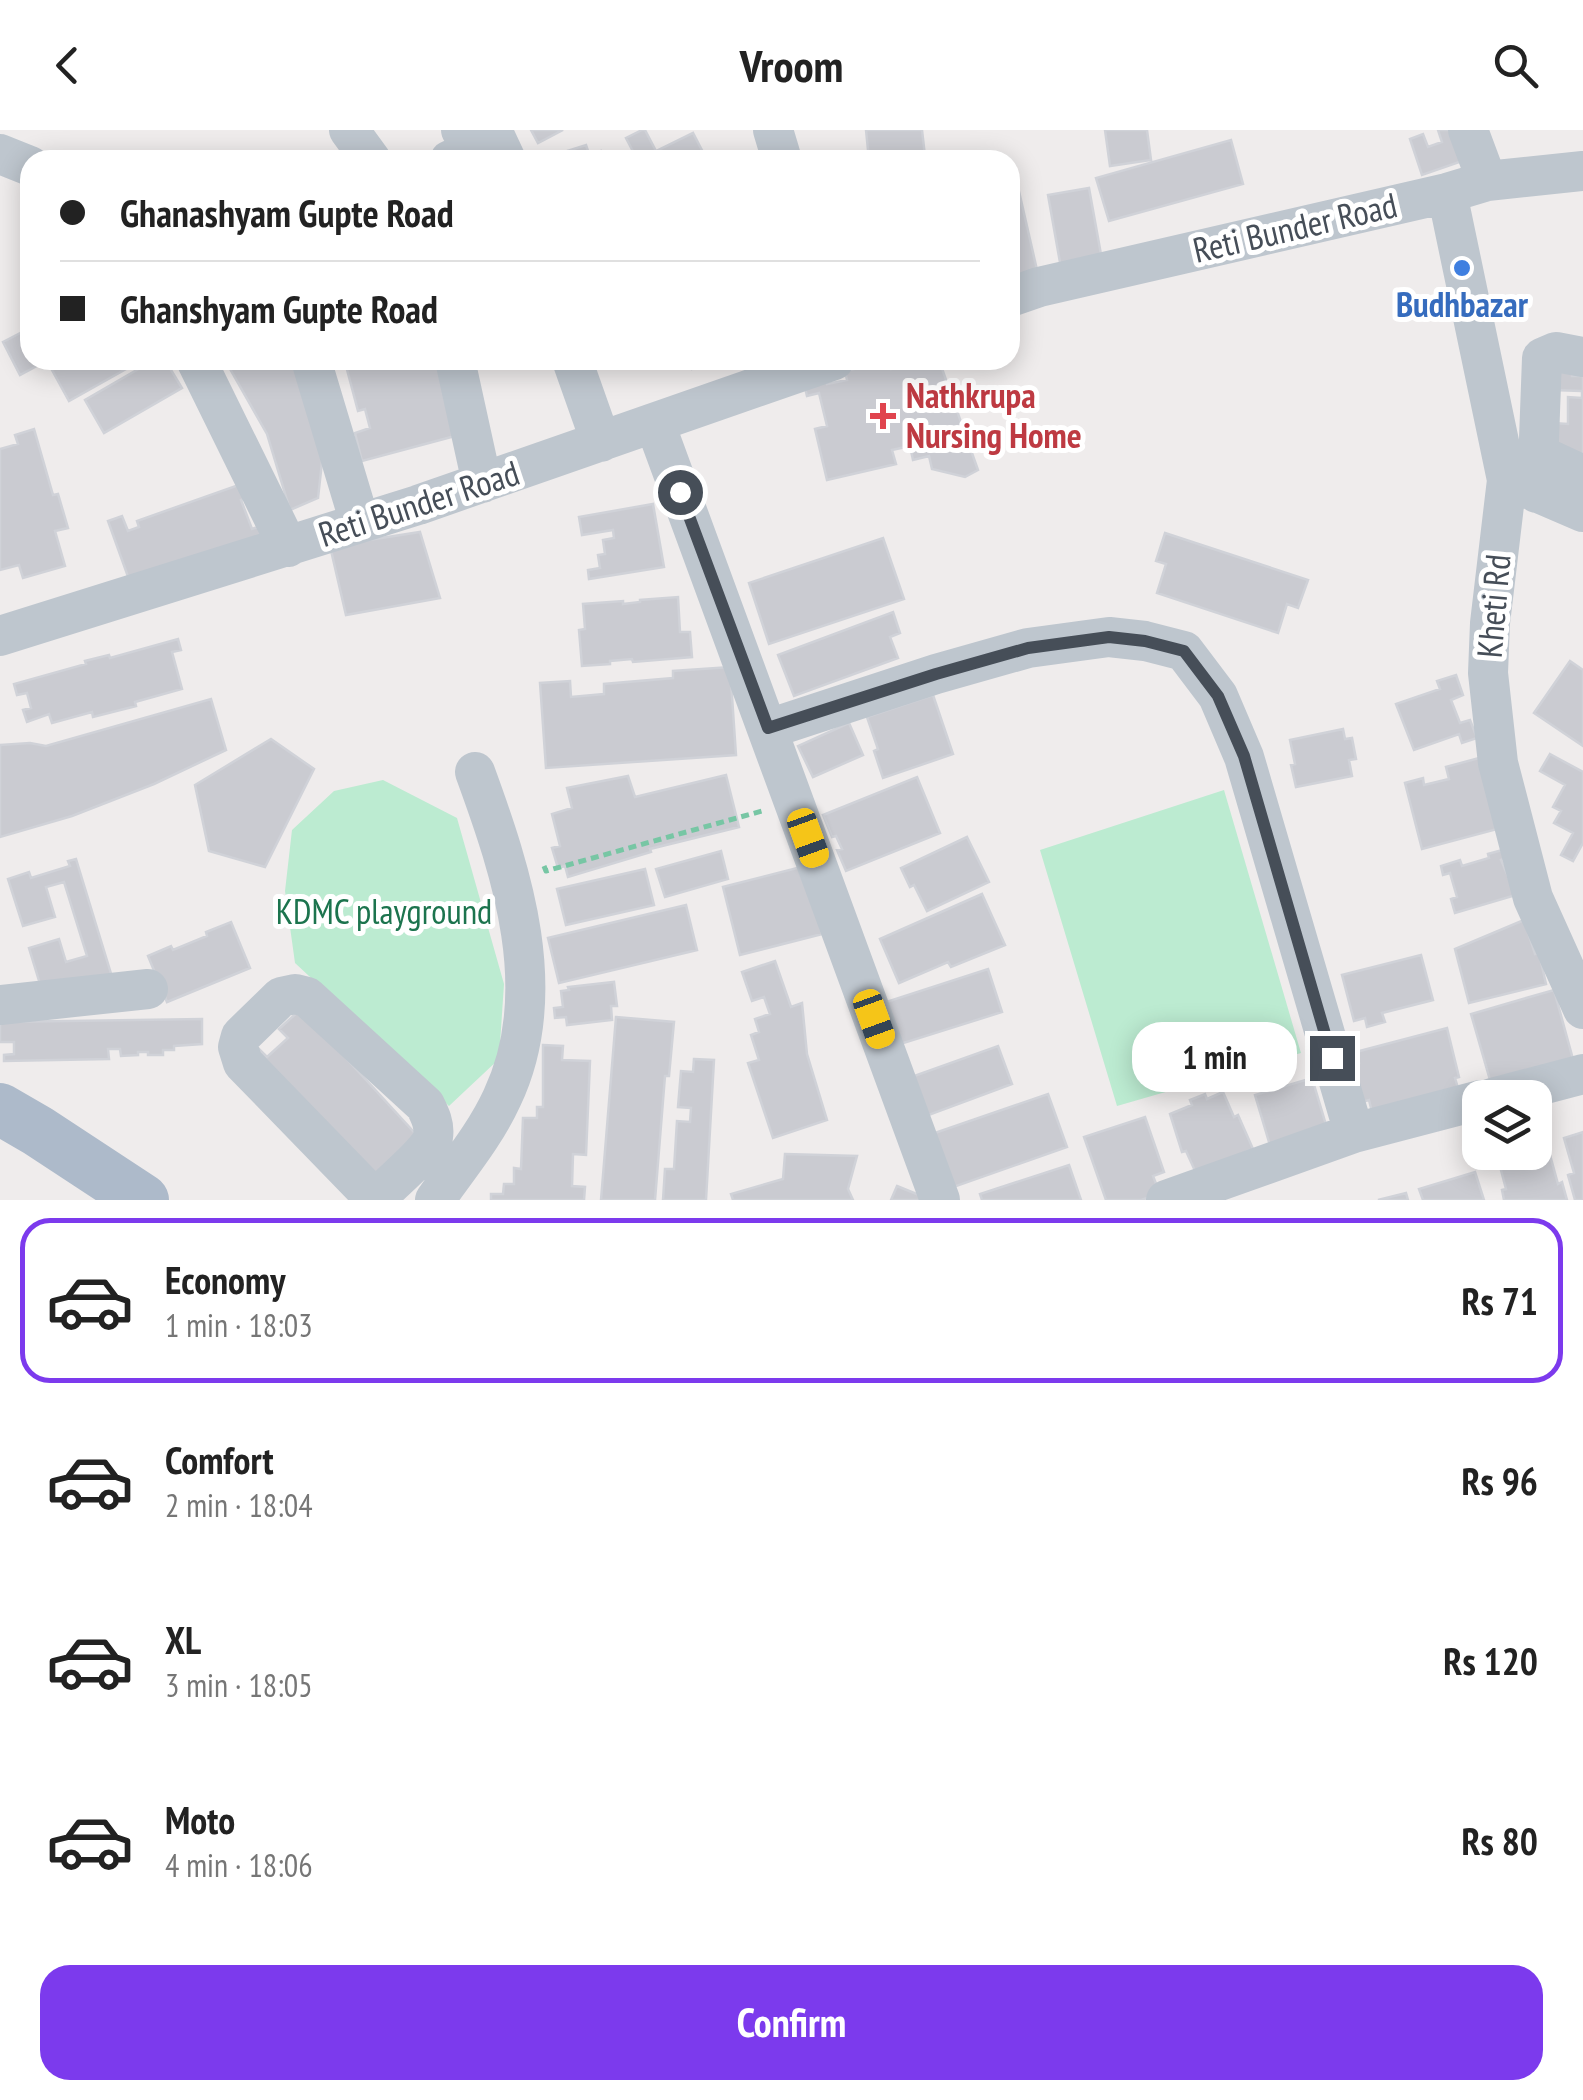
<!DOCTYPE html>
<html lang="en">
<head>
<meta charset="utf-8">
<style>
  :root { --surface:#fff; --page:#f6f6f6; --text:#222; --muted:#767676; --line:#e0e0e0; --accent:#7c3aed }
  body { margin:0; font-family:"PT Sans Narrow",sans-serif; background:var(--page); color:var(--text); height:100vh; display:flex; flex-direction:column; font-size:38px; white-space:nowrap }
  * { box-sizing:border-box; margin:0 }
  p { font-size:32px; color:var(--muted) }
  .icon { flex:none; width:55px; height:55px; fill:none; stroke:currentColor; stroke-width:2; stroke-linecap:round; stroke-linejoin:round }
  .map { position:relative; height:1070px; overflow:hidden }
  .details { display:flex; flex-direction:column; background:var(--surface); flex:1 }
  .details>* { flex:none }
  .top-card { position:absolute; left:20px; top:20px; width:1000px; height:220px; border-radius:30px; box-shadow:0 5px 25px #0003; display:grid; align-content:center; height:220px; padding:0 40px; background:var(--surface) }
  .tools { position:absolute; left:1462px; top:950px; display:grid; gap:20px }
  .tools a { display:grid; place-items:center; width:90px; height:90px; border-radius:20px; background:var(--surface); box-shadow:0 5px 25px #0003; font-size:50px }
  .end { position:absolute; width:45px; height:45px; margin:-22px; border:12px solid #464e58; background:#fff; box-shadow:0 0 0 5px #fff }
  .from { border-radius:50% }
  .bubble { position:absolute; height:70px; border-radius:30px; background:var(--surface); box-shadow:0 5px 25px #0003; font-size:32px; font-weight:700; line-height:70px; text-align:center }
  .car { position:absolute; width:30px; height:60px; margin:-30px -15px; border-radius:12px; box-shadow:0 0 8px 2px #0007; background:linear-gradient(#f5c518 24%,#345 0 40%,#f5c518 0 76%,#345 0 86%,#f5c518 0) }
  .top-card b { display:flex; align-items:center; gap:35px; height:95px; font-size:38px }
  .top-card b+b { border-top:2px solid var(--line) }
  .top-card i { width:25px; height:25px; background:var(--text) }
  ul { padding:18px 0 0; list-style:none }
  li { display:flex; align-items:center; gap:30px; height:165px; margin:0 20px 15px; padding:0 20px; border:5px solid transparent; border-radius:30px }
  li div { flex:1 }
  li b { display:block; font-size:38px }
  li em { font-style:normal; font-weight:700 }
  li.selected { border-color:var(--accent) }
  li>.icon { width:90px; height:90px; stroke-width:1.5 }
  .button { display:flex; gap:20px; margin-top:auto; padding:20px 40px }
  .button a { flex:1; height:115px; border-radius:30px; background:var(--accent); color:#fff; font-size:40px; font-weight:700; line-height:115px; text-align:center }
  header { display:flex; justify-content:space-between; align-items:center; height:130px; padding:0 40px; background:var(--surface); font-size:45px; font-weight:700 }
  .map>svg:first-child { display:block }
</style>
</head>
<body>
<header><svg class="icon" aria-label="back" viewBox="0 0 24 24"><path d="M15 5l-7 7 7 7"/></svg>Vroom<svg class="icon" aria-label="search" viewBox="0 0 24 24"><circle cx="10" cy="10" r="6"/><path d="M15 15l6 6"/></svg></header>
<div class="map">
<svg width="1583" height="1070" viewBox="0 0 1583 1070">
  <rect width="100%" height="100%" fill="#efecec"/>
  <path fill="#bcebd1" d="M383,650L457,688L504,854L499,929L449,976L295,833L285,761L292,700L334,661Z
    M1224,660L1301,923L1117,976L1040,720Z"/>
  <path fill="#cacbd1" stroke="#d0d2d8" stroke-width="2.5" d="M531,0H563L538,13Z
    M642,0H645L656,21L693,3L707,30H634L637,29L626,8Z
    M866,0H922L925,26L913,28V30H869Z
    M1105,0H1147L1151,30L1110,36Z
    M1438,0H1458L1468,29L1422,45L1410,9L1423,4L1428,17L1442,12Z
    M1231,10L1243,54L1109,91L1096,48Z
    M586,15L589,24L601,21L603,30H539Z
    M1018,57L1037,140L1010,146V59Z
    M1089,58L1102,130L1061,138L1048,65Z
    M30,198V230H48L20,245L3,212Z
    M69,230H142L69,271L52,240Z
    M154,230H165L182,258L104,303L85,270Z
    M225,230H286L311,260L324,314L318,368L290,380L267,304Z
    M353,230H446L466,303L362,331L355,303L370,298L365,279L358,281L345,232Z
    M690,230H719L692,239Z
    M918,230H939L978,340L965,347L932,339L929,326L913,330L910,316L892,320L896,334L827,350L815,299L827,296L819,263L807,266L802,245L823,240L827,254L847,250L845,241L890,231L891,239L918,233Z
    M1553,233H1573L1572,246H1583V334L1553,322L1554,293L1568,294V267L1582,268V261L1553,260Z
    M34,299L53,365L58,364L68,398L55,401L65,436L23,448L19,435L0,440V319L18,314L15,305Z
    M247,352L253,366L241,370L252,399L258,397L263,411L131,455L108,391L122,386L128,401L139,397L137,391Z
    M653,374L664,437L589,449L588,440L600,438L598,425L605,424L603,410L614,408L613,400L582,405L579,387Z
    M420,402L440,468L346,485L330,416Z
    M1165,403L1308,450L1298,478L1287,474L1278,503L1157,463L1166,434L1156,431Z
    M883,408L904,469L769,514L749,453Z
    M678,467L680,502H690L692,527L633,532L632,529L610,531V534L582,536L579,500L585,499L583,474L623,471V474L640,472V470Z
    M893,482L900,503L890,507L898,528L794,566L778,525Z
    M178,509L181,520L172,522L182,559L135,572L136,576L93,587L92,582L52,593L49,584L27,592L23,580L31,578L27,563L17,565L14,554L86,534L85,531L109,525L110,528Z
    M1570,531L1583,540V616L1534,583Z
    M730,537L736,625L546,638L540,553L570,551L571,567L604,564V554L673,548V541Z
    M1456,545L1463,565L1451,570L1460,593L1470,590L1477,608L1462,613L1459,604L1414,620L1396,574L1440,559L1437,551Z
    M933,565L953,624L883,648L874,621L878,619L867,587Z
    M211,569L226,620L154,654L72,686L0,707V615L30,613L46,616Z
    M849,593L863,625L813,647L798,616Z
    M1343,599L1345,609L1352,608L1356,629L1349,630L1352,646L1296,657L1291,635L1295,634L1290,610Z
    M271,609L314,639L265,737L209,721L195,655Z
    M1550,624L1583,642V713L1573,731L1561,725L1573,703L1554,693L1561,681L1553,677L1565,655L1540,641Z
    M1479,628L1505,697L1422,719L1405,653L1423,648L1424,655L1449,649L1446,637Z
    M726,645L739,697L650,719L651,722L568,747L565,736L558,738L552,718L560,716L552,684L572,678L567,658L628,646L635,667Z
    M917,647L940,703L846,741L837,720L842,719L836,706L832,707L823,685Z
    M967,707L989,752L927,781L914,755L910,757L901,738Z
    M1506,719L1508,727L1501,730L1516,765L1455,783L1451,769L1457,767L1450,743L1443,745L1441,736L1460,730L1462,736L1489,728L1488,724Z
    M721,721L728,749L665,767L656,739Z
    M76,729L112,847L44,867L29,818L59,809L66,832L87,826L64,752L46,757L55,787L23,796L8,749L29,742L31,748L70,736L68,731Z
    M805,736L822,804L740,825L723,757Z
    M645,739L654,775L566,795L557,759Z
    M982,764L1005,815L951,837L948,832L899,853L880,809Z
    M686,775L697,820L559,853L548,808Z
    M1524,790L1535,824L1539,823L1546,854L1469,873L1455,819Z
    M231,792L250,838L167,872L148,826L171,816L173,820L207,806L206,802Z
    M1421,825L1433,870L1382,883L1385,892L1367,897L1365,888L1354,891L1342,845Z
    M775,831L791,877L802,873L807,924L827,990L773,1008L748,933L759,930L751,905L759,902L755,889L770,884L764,867L752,871L742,842Z
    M988,839L1002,882L894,916L880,874Z
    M614,852L617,876H611L612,890L567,895L566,887L555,888L554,878L563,877L561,861L569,860L568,857Z
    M1554,860L1574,933L1492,957L1471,884Z
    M301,879L422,1011L372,1057L250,926L258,918L267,927L288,908L279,899Z
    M616,887L674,892L669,946H665L655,1070H601Z
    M202,889V914L174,916V920H163V925H148V922H138V925L121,926L120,919H108L109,929L4,931V925L14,924V912H0V892Z
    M1447,898L1459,947L1455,948L1461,968L1374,990L1369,970L1362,972L1352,935L1359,933L1356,922Z
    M543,915L563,916L562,930L590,931L586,1025L573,1024L572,1056L585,1057L584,1070H491V1064H503L504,1054H514V1038L521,1039L523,988H537V977H543Z
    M998,916L1012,954L918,989L903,950Z
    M694,929L714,930L706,1070H663L665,1039H674L677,991L690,992L691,978L678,977L681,941L693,942Z
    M1312,948L1329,1005L1272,1022L1255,965Z
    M1223,962L1234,987L1238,985L1253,1019L1196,1043L1186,1021L1182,1022L1170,984L1192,975L1190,970L1205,964L1207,969Z
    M1048,964L1067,1017L945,1060L926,1006Z
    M1145,987L1164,1042L1153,1046L1160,1064L1141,1070H1106L1084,1007Z
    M1583,1002V1070H1575L1568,1045L1574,1043L1564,1008Z
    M1547,1014L1558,1054L1562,1052L1567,1070H1504L1502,1060L1506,1059L1497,1025L1507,1022H1535V1017Z
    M785,1024L857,1026L848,1059L853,1070H733L731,1064L783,1049Z
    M1069,1035L1081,1070H982L980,1064Z
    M1475,1042L1484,1070H1423L1419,1059Z
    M897,1056L924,1067L923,1070H891Z
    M1406,1063L1408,1070H1378Z"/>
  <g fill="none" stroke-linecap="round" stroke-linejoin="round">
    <path stroke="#77c6a4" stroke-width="5" stroke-dasharray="8 5" stroke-linecap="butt" d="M544,736L546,741L762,681"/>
    <path stroke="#bec6ce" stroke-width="40" d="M349,0L371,30
      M492,0L506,30
      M773,0L782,30
      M1468,0L1487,51
      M0,24L30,36
      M450,30L467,24C473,14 468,8 461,0
      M1447,63L1507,350L1490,493L1488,543L1498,633L1533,768L1583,879
      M1010,167L1039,157L1447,63L1487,51L1583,41
      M196,230L288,417
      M311,230L360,393
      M455,230L482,353
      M572,230L601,312
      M655,294L940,1070
      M1538,324L1583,345
      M1515,353L1583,382
      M1537,363L1542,228L1556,222L1583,227
      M0,506L418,375L834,230
      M768,599L936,544L1028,518L1109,507L1145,511L1184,521L1218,566L1244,627L1354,1003L1480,970
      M0,875L148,859
      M1492,968L1583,944
      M375,1069C388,1056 429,1022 433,1007C435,995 430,985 425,975L307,867L295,864L281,867L241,906L238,917L243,933L375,1069L377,1070
      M435,1070C458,1037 485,1005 502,968C552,863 512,743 475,642
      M1166,1070L1354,1003"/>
    <path stroke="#adbaca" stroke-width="52" d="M0,979L38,1001L143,1070"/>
  </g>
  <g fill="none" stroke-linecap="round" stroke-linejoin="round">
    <path stroke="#464e58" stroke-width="12" d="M680,362L768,598L936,544L1028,518L1109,507L1145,511L1184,521L1218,566L1244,626L1332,928"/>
  </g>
  <circle fill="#3f7fe0" stroke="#fff" stroke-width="4" cx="1462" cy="138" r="10"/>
  <path fill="#e0444e" stroke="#fff" stroke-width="4" d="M878 271h10v10h10v10h-10v10h-10v-10h-10v-10h10z"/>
  <g text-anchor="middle" stroke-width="10" stroke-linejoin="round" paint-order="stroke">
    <g font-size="35" fill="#464e58" stroke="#fff">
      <text transform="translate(1295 98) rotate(-13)" y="12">Reti Bunder Road</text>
      <text transform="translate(419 374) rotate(-18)" y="12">Reti Bunder Road</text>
      <text transform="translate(1494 476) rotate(-85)" y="12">Kheti Rd</text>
    </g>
    <g font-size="35" font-weight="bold" fill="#366cbe" stroke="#fff">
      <text x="1462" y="187">Budhbazar</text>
    </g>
    <g font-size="35" font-weight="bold" fill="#be3a42" stroke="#fff" text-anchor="start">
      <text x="906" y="278">Nathkrupa<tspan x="906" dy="40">Nursing Home</tspan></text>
    </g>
    <g font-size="35" fill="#1c744e" stroke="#fff">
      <text x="384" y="794">KDMC playground</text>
    </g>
  </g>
</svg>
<div class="tools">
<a><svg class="icon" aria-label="layers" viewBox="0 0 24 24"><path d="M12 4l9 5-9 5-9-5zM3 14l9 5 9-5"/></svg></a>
</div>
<i class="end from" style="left:680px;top:362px"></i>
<i class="end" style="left:1332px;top:928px"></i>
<div class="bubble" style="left:1132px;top:892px;width:165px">1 min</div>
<i class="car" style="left:808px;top:708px;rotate:160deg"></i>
<i class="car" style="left:874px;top:889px;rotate:160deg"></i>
<div class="top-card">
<b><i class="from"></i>Ghanashyam Gupte Road</b>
<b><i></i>Ghanshyam Gupte Road</b>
</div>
</div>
<section class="details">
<ul>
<li class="selected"><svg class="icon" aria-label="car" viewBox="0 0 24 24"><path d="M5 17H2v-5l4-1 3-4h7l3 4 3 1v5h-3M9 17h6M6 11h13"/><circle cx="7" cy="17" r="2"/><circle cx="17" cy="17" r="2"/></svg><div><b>Economy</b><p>1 min · 18:03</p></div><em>Rs 71</em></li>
<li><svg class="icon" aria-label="car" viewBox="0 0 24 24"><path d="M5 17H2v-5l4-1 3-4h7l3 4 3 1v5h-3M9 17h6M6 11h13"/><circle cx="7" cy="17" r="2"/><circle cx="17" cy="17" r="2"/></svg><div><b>Comfort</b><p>2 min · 18:04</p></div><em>Rs 96</em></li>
<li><svg class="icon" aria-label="car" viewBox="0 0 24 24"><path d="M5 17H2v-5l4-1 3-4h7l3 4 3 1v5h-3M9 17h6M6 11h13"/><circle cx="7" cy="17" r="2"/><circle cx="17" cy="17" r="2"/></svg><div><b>XL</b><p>3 min · 18:05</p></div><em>Rs 120</em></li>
<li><svg class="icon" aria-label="car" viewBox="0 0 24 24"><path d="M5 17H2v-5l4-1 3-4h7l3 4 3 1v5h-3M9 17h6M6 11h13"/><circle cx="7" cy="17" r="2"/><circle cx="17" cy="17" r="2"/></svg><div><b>Moto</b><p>4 min · 18:06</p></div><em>Rs 80</em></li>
</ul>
<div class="button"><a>Confirm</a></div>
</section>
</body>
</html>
